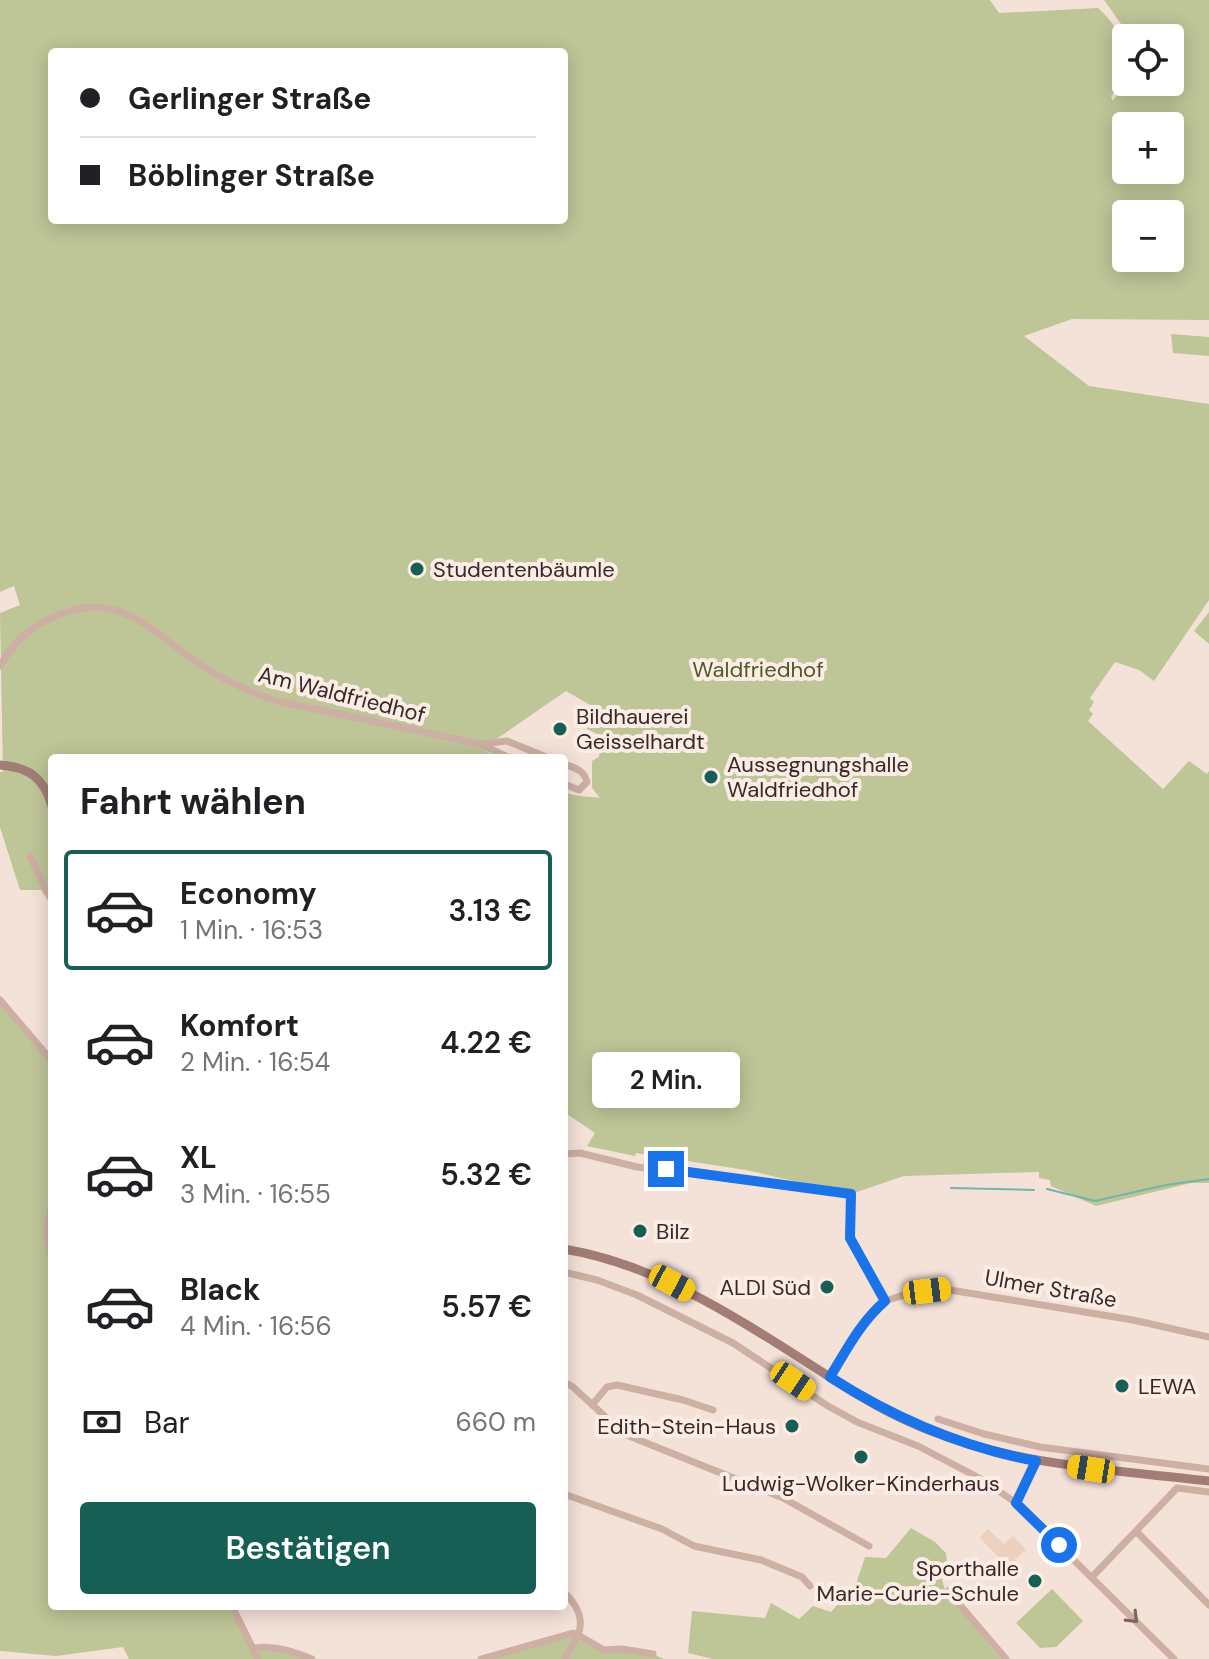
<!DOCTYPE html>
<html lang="de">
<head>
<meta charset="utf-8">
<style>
  :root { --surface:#fff; --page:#f6f6f6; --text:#202124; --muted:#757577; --line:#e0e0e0; --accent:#175e55 }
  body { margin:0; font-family:"DM Sans",sans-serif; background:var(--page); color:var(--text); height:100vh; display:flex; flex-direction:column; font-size:30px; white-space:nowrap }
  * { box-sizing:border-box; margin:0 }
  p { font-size:26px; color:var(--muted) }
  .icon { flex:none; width:44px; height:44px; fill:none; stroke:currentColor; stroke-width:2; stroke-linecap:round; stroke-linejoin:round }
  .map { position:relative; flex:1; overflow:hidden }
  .panel { position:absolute; left:48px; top:754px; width:520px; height:856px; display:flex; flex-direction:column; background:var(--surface); border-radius:8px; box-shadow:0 4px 20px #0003 }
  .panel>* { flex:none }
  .top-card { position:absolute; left:48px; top:48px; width:520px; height:176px; border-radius:8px; box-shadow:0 4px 20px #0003; display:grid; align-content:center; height:176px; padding:0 32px; background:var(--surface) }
  .controls { position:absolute; left:1112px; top:24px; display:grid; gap:16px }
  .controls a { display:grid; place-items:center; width:72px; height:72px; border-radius:8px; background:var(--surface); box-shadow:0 4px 20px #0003; font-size:40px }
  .end { position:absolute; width:36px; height:36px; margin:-18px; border:10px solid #1a73e8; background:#fff; box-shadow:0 0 0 4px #fff }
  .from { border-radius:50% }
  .bubble { position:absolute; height:56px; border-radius:8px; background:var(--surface); box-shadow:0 4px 20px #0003; font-size:26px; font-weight:600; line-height:56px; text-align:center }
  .car { position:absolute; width:24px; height:48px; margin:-24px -12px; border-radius:10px; box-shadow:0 0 6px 2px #0007; background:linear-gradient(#f5c518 24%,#345 0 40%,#f5c518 0 76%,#345 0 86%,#f5c518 0) }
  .top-card b { display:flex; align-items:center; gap:28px; height:76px; font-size:30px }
  .top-card b+b { border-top:2px solid var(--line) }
  .top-card i { width:20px; height:20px; background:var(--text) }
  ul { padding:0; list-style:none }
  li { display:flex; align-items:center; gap:24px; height:120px; margin:0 16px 12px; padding:0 16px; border:4px solid transparent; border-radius:8px }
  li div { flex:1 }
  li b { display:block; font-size:30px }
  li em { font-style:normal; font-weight:600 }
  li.active { border-color:var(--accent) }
  li>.icon { width:72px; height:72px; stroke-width:1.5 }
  h2 { padding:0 32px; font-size:36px; line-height:96px }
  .pay { display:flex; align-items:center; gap:20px; height:88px; padding:0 32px; font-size:30px }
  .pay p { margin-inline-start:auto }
  .primary-button { display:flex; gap:16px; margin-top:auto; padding:16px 32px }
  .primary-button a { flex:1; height:92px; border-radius:8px; background:var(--accent); color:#fff; font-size:32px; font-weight:600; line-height:92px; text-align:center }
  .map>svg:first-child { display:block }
</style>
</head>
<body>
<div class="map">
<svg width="1209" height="1659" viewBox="0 0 1209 1659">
  <rect width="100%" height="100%" fill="#f4e2d9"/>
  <path fill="#bec597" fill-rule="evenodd" d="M0,0H990L999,13L1098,8C1115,23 1134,51 1125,75C1123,83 1116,90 1111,96L1113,101L1126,79V82H1170V38H1131L1104,0H1209V320L1072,319L1024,336L1089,386L1209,404V600L1154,681L1139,670L1115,662L1090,698L1094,702L1089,710L1093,714L1088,721L1163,789L1189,761L1207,774L1209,771V1183H1191L1096,1206L1051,1186L1050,1180L1039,1178V1172L904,1176L851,1194L746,1170L636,1153L635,1156L587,1146L595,1133L564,1112V792C577,797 587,796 600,798L592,788V761L599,757L601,736L587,729L595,708L566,691L482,749L499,758H52V895L47,890H20L0,827V772H3L0,613L20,605L14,586L0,592ZM52,52H564V220H52ZM1126,126H1170V170H1126ZM1126,214H1170V258H1126Z
    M1171,334L1209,337V356L1173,353Z
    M1209,612V644L1194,631Z
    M0,1000L52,1061V1205L46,1221L52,1258V1606H232L255,1648L287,1650L312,1659H129L123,1647L56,1656L0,1651Z
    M911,1528L935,1542L946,1553L947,1562L934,1568L941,1576L945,1590L1001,1659H713L688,1653L692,1611L765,1618L771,1603L799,1619L813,1606L831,1612L856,1584L865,1557L886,1558Z
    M1052,1589L1083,1621L1056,1647L1040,1648L1016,1623Z
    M573,1633L604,1650L653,1654L664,1659H481Z"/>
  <path fill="#eed0be" d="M988,1529L1004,1544L1013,1536L1026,1550L1015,1559L1021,1567L1014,1573L980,1538Z"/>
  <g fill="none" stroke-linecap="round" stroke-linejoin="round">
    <path stroke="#75b4ab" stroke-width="2" d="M951,1188L1034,1190
      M1047,1189L1095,1201L1166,1185L1209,1179"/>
    <path stroke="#cdafa3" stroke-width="7" d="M0,666C11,646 27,630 47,620C111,588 141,622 190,657C216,677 246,691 277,701L480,744L510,758
      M482,744L507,741L549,758
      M564,764C575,768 584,770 587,782L579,790L564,784
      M30,856L46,891L52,900
      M0,1000L52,1061
      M564,1154L580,1153L637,1167L851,1194L850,1238L885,1301
      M52,1205L46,1232L52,1258
      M564,1272L597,1280L637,1295L733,1343L828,1406L857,1422L918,1446L983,1480L1016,1503L1174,1659
      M830,1377L857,1331L885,1301L910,1293L944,1289L1133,1320L1209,1337
      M564,1382L573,1387L624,1434L783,1498L869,1546
      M592,1405L607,1387L617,1385L683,1400L713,1410
      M938,1419L984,1434L1040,1447L1209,1469
      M564,1494L662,1529L694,1546L761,1560L802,1577L810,1586
      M1016,1503L1036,1461
      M1137,1532L1209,1605
      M1092,1577L1177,1488L1209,1492
      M948,1591L1006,1659
      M232,1606L258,1659
      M255,1648C275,1645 294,1652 312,1659
      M481,1659L573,1633L578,1635C585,1618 576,1604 564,1592
      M565,1659L578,1635L604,1650L622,1649L653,1654"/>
    <path stroke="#a17d75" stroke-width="9" d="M0,765C29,767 44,778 52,806
      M564,1249C655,1264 734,1316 811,1365C841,1384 872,1405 905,1420C1002,1465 1105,1469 1209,1481"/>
  </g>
  <defs><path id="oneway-chevron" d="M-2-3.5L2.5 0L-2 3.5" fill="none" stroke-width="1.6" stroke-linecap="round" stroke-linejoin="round" transform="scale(2)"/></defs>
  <use stroke="#7b655e" href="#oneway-chevron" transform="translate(1133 1618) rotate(45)"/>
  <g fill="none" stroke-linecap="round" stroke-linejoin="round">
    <path stroke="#1a73e8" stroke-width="10" d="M666,1169L851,1194L850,1238L885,1301C860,1323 847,1349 830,1377C894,1418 960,1447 1036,1461L1016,1503L1059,1545"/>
  </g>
  <g fill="#175e55" stroke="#fbede6" stroke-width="3">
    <circle cx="417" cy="569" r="8"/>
    <circle cx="560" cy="729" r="8"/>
    <circle cx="711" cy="777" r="8"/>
    <circle cx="640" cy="1231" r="8"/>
    <circle cx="827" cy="1287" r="8"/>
    <circle cx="1122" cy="1386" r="8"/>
    <circle cx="792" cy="1426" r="8"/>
    <circle cx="861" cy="1457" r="8"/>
    <circle cx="1035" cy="1581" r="8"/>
  </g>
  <g text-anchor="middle" stroke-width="8" stroke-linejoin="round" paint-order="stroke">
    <g font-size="22" fill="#382826" stroke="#fbede6" text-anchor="start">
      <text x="433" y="577">Studentenbäumle</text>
      <text x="576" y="724">Bildhauerei<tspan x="576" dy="25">Geisselhardt</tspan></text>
      <text x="727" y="772">Aussegnungshalle<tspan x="727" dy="25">Waldfriedhof</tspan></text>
      <text x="656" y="1239">Bilz</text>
      <text x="811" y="1295" text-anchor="end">ALDI Süd</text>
      <text x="1138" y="1394">LEWA</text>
      <text x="776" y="1434" text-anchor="end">Edith-Stein-Haus</text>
      <text x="861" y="1491" text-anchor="middle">Ludwig-Wolker-Kinderhaus</text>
      <text x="1019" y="1576" text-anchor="end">Sporthalle<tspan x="1019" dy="25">Marie-Curie-Schule</tspan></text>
    </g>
    <g font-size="22" fill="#4f5927" stroke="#fbede6">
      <text x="758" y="677">Waldfriedhof</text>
    </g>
    <g font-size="22" fill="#382826" stroke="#fbede6">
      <text transform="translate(342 694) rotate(14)" y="8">Am Waldfriedhof</text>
      <text transform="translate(1051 1288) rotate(10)" y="8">Ulmer Straße</text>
    </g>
  </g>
</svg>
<div class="controls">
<a><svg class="icon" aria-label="locate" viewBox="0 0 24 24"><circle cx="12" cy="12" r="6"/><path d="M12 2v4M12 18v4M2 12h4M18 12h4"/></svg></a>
<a>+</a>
<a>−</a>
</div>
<i class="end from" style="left:1059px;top:1545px"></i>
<i class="end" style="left:666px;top:1169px"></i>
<div class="bubble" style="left:592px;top:1052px;width:148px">2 Min.</div>
<i class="car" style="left:672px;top:1283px;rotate:118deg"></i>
<i class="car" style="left:927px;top:1291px;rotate:83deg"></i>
<i class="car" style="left:793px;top:1381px;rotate:124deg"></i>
<i class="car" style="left:1091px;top:1469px;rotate:279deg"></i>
<div class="top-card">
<b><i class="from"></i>Gerlinger Straße</b>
<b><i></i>Böblinger Straße</b>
</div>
<section class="panel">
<h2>Fahrt wählen</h2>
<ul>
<li class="active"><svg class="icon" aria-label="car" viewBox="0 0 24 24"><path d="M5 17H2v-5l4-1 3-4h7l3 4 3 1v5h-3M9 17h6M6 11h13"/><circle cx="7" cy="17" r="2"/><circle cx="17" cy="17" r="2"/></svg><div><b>Economy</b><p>1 Min. · 16:53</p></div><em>3.13 €</em></li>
<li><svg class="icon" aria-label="car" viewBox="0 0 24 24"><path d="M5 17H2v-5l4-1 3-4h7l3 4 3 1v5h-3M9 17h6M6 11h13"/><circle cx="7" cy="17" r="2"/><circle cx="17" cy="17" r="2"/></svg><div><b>Komfort</b><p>2 Min. · 16:54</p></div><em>4.22 €</em></li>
<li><svg class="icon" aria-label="car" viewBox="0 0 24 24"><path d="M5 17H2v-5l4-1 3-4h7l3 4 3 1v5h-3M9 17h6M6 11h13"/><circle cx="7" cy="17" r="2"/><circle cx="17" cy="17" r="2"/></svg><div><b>XL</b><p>3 Min. · 16:55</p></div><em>5.32 €</em></li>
<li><svg class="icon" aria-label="car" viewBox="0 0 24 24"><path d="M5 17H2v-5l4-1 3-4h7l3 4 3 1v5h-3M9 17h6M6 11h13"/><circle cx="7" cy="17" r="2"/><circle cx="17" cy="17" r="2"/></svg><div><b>Black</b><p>4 Min. · 16:56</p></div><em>5.57 €</em></li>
</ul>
<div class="pay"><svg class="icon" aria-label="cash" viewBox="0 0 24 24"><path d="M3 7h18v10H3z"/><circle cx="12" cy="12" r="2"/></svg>Bar<p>660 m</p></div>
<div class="primary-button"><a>Bestätigen</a></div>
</section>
</div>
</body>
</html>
